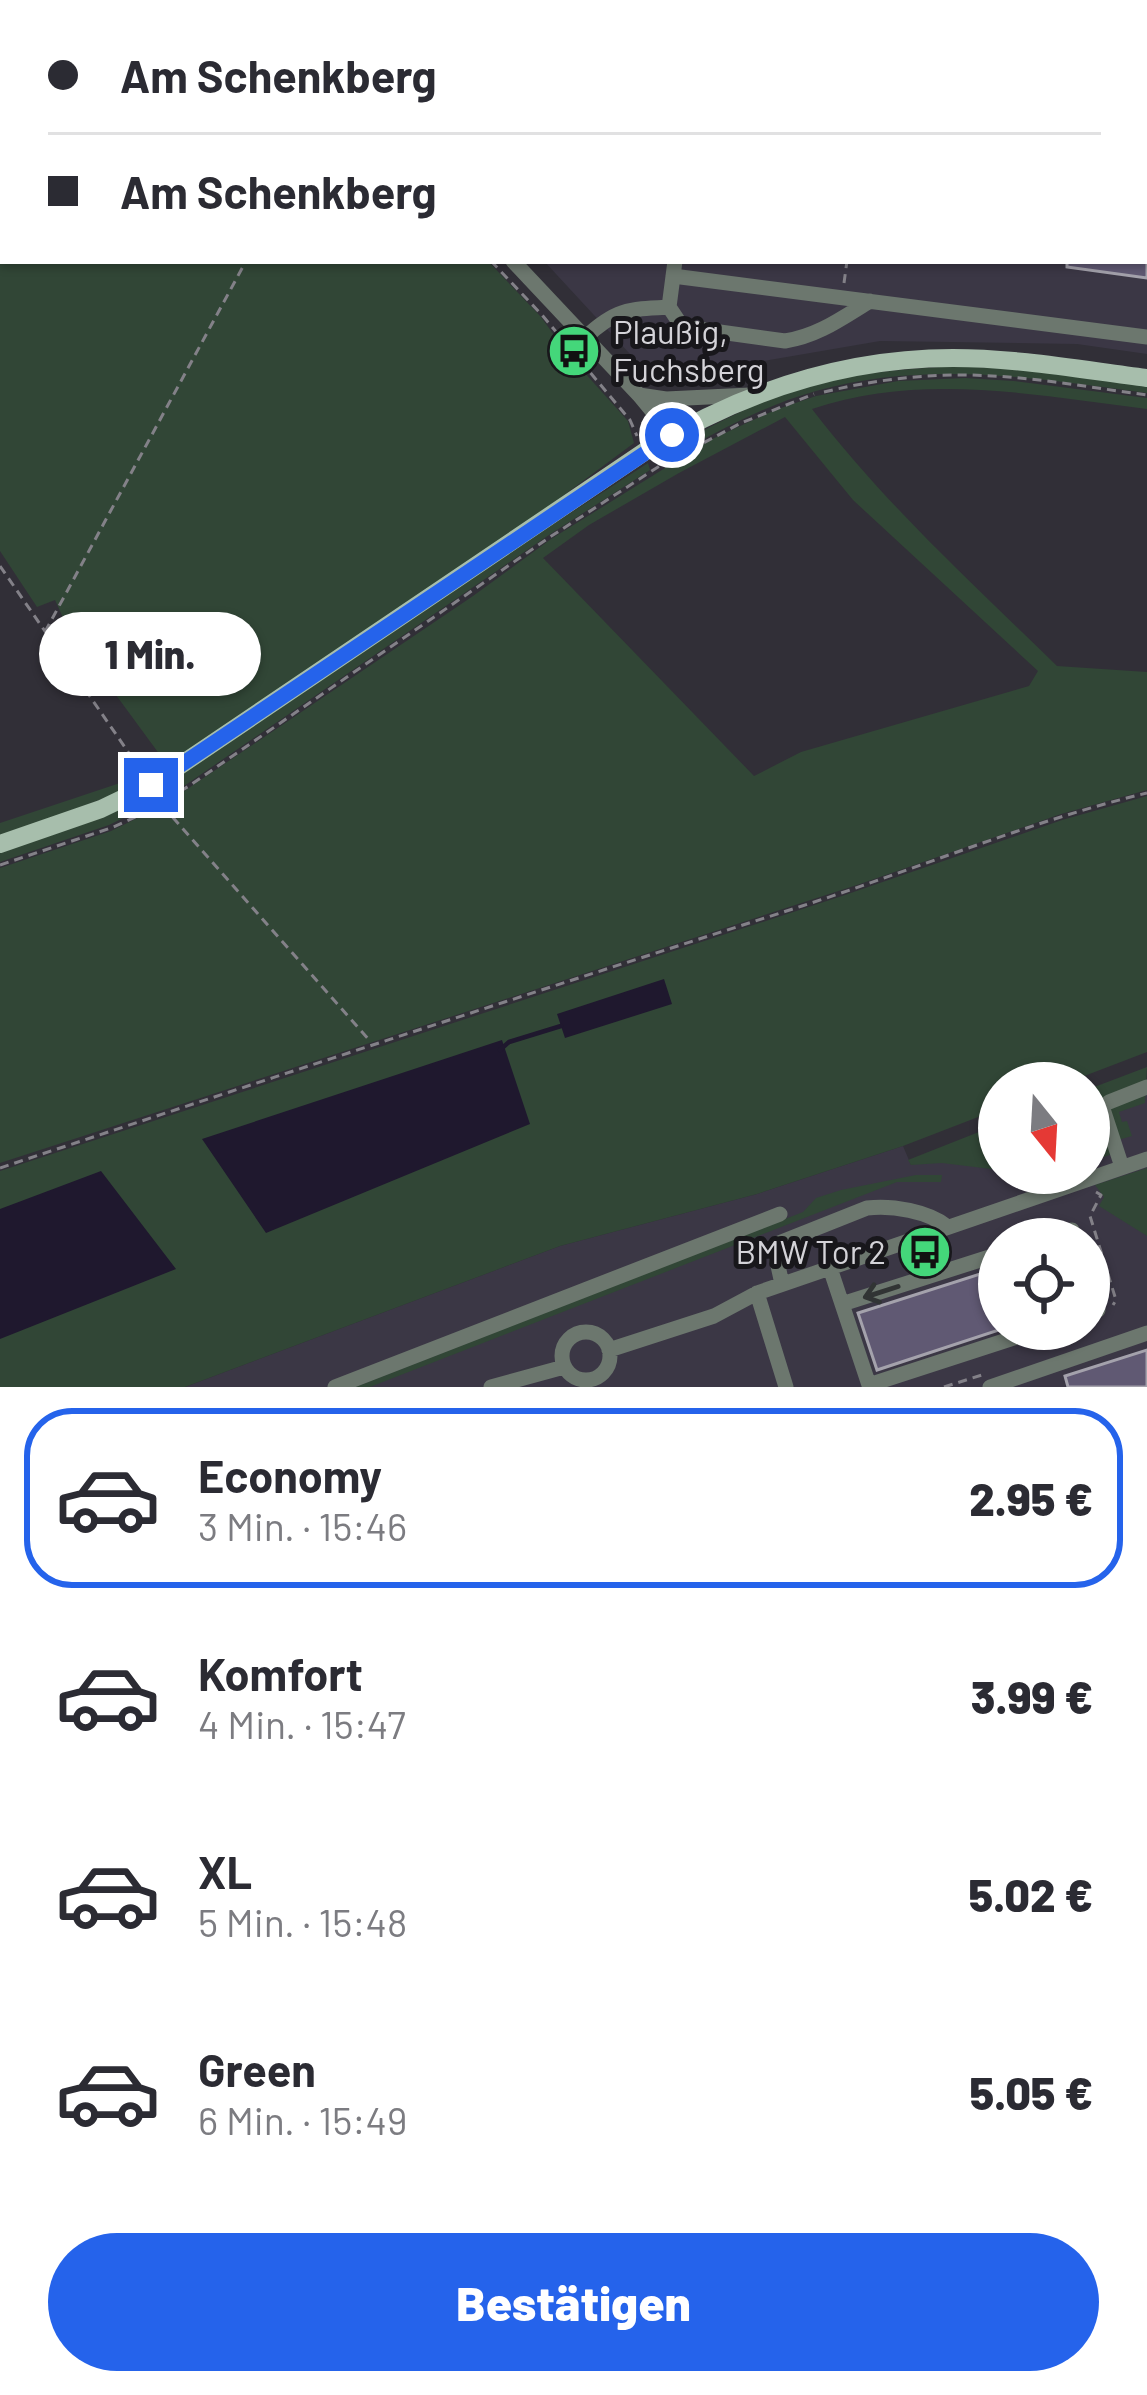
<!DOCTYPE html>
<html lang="de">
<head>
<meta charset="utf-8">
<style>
  :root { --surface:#fff; --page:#f7f7f7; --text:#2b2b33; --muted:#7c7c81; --line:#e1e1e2; --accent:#2563eb }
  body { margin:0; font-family:Barlow,sans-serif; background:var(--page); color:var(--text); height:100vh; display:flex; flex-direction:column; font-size:45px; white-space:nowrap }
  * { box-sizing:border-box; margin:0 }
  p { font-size:39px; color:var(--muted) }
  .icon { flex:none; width:66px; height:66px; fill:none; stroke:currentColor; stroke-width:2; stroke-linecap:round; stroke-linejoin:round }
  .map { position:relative; height:1387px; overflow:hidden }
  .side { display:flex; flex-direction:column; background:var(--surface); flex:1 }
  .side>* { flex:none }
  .guide { position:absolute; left:0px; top:0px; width:1149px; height:264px; box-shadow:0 3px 9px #0004; display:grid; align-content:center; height:264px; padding:0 48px; background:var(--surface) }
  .needle { width:78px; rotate:162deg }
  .tools { position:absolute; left:978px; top:1062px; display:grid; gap:24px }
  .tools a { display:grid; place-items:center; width:132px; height:132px; border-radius:50%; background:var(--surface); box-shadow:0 3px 9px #0004; font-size:60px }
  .end { position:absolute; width:54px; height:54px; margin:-27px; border:15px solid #2563eb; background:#fff; box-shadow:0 0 0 6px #fff }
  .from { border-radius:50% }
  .bubble { position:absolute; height:84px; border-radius:42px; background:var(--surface); box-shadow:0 3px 9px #0004; font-size:39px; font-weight:800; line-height:84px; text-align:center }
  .guide b { display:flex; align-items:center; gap:42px; height:114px; font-size:45px }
  .guide b+b { border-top:3px solid var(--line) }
  .guide i { width:30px; height:30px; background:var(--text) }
  ul { padding:21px 0 0; list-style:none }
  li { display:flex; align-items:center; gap:36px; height:180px; margin:0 24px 18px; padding:0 24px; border:6px solid transparent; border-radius:48px }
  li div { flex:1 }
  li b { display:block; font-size:45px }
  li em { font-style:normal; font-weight:800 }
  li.on { border-color:var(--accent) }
  li>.icon { width:108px; height:108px; stroke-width:1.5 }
  .action { display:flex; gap:24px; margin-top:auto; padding:24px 48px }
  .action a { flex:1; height:138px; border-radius:72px; background:var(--accent); color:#fff; font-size:48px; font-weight:800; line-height:138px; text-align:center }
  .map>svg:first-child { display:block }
</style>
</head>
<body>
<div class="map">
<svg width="1147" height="1387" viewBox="0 0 1147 1387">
  <rect width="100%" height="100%" fill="#312f37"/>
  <path fill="#3b3745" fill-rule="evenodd" d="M1147,5V354L1077,344L880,341L654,380L544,261H1146Z
    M1147,1084V1387H185L560,1246L757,1194L903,1146L911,1165L999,1141V1173H1089V1106ZM999,1239H1089V1329H999Z"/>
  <path fill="#314636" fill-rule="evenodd" d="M0,0H241L243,3H3V261H488L541,317L567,353L628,421L634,443L517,530L156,775L149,774L144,768L160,755L69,631L55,600L37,607L0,551Z
    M954,366L1017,369L1147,386V393C1036,378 926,360 816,391C762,406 713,434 664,461L658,456C707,428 758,399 813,385C859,372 906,369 954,366Z
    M965,378L1014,381L1147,398V409C1036,395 920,372 812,409C885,504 972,583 1057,666L1147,672V790L1061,814L857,885L0,1163V868L111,831L160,807L165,816L172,813L168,802L473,596L551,539L710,440L775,410L816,396L898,381ZM785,417L853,500L1038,671L1029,686L801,752L754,776L543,558L589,525L679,473Z
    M648,463L650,470L549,535L187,784L167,796L163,791L164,786L498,560Z
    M136,767L143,778L129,789L0,837V823L126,781Z
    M148,795L156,802L109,825L0,862V852L103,817Z
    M1147,796V1052L1066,1083H999V1109L903,1146L757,1194L560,1246L185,1387H0V1171L842,896L1062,820Z
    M1147,1067L1145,1103L1119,1112L1122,1122L1127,1121L1132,1136L1118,1140L1121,1151L1089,1162V1089Z
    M999,1124V1170L942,1163L911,1165L908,1160Z
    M1147,1168V1236L1099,1206L1104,1197L1095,1185Z
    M916,1175H942L941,1182H897L370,1387H355L803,1212L816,1198L841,1190Z"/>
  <path fill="#1f182e" d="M664,979L672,1004L565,1038L557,1014Z
    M502,1040L530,1124L266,1233L202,1139Z
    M101,1171L176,1269L0,1339V1209Z"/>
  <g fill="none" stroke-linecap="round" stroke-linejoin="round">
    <path stroke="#1f182e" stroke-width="4.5" d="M500,1050L509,1042L561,1026"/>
  </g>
  <path fill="#605973" stroke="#a4a2ac" stroke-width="3" d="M1067,261H1147V278L1067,267Z
    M999,1268V1330L877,1370L858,1313Z
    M1147,1350V1387H1068L1065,1376Z"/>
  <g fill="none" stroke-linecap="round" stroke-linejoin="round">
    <path stroke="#838188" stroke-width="3" stroke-dasharray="9 6" stroke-linecap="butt" d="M270,0L271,3
      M491,261L542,315L630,420L637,436
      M844,283L847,261
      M824,392C869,381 915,375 962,375C1024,375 1086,387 1147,395
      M0,566L142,772
      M45,632L246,261
      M164,805L169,813L371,1042
      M0,865L111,828L140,815L189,786L550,537L658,467L741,423L814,394
      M0,1168C267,1079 534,992 802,906C917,869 1030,821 1147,793
      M1096,1192L1101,1195L1090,1216L1116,1300L1113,1305
      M944,1387L985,1374"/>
    <path stroke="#6c776e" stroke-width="15" d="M291,0L292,3
      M390,3L392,0
      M407,3L411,0
      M704,3L710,0
      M1146,75L1147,76
      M513,261L639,395L672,435
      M675,261L669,307L681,325L691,328L785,341C818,336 842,318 870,301
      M673,276L1147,337
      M585,338C615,309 630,309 669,307
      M639,395L666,399L750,395
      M1109,1102L1147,1087
      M1104,1112L1122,1167
      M1044,1239L1072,1230L1075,1239
      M830,1268L869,1385L1041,1329
      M1089,1282L1098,1310L1089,1313
      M782,1284L775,1252L779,1243L867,1208C892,1205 928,1211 948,1227
      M757,1293L786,1387
      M842,1304L999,1254
      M562 1356a24 24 0 1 1 48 0a24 24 0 1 1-48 0Z
      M609,1350L714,1316L757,1293L1147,1159
      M335,1387L780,1214
      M491,1387L564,1367
      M990,1387L1147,1333"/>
    <path stroke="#a7beac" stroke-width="18" d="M0,844L101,809L151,785L647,450C740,393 843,358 953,358C1018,358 1083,370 1147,378"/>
  </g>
  <defs><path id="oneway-shaft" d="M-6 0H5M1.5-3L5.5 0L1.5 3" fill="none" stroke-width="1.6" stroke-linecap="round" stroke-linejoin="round" transform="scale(3)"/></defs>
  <use stroke="#313434" href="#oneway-shaft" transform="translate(881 1292) rotate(162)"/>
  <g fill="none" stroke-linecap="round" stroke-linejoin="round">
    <path stroke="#2563eb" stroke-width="15" d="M151,785L672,435"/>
  </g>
  <defs>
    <g id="bus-disc" transform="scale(2.7)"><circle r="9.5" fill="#44d77a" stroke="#18171b"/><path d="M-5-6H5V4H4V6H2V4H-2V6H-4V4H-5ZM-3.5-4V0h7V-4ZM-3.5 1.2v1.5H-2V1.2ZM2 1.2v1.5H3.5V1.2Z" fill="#111"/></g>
  </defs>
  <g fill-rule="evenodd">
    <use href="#bus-disc" x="574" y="351"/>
    <use href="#bus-disc" x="925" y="1252"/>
  </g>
  <g text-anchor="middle" stroke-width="10" stroke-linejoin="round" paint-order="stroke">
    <g font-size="33" fill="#d4d3d8" stroke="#18171b" text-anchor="start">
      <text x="613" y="344">Plaußig,<tspan x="613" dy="38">Fuchsberg</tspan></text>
      <text x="886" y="1264" text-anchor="end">BMW Tor 2</text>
    </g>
  </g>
</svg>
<div class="tools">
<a><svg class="needle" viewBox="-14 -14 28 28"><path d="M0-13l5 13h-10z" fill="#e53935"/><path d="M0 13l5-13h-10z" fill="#7c7c81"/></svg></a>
<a><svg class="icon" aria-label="locate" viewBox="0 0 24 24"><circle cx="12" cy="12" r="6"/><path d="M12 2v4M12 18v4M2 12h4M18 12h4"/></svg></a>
</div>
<i class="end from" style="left:672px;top:435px"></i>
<i class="end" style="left:151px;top:785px"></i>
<div class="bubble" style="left:39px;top:612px;width:222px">1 Min.</div>
<div class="guide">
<b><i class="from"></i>Am Schenkberg</b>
<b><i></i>Am Schenkberg</b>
</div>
</div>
<section class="side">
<ul>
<li class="on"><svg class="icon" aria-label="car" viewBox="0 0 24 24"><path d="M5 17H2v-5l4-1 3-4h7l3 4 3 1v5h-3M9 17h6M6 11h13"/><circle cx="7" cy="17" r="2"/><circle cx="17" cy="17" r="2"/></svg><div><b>Economy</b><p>3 Min. · 15:46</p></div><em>2.95 €</em></li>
<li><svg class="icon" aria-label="car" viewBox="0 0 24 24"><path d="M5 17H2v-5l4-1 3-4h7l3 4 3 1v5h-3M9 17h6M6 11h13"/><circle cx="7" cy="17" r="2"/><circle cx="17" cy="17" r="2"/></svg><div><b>Komfort</b><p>4 Min. · 15:47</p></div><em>3.99 €</em></li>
<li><svg class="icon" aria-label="car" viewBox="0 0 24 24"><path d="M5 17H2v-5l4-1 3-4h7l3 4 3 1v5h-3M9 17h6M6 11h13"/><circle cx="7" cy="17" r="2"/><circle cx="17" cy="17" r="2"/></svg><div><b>XL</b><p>5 Min. · 15:48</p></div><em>5.02 €</em></li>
<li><svg class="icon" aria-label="car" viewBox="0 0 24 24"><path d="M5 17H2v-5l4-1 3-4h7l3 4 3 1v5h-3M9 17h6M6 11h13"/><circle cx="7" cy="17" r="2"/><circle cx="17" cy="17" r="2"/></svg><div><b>Green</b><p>6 Min. · 15:49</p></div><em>5.05 €</em></li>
</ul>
<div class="action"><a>Bestätigen</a></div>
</section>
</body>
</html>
